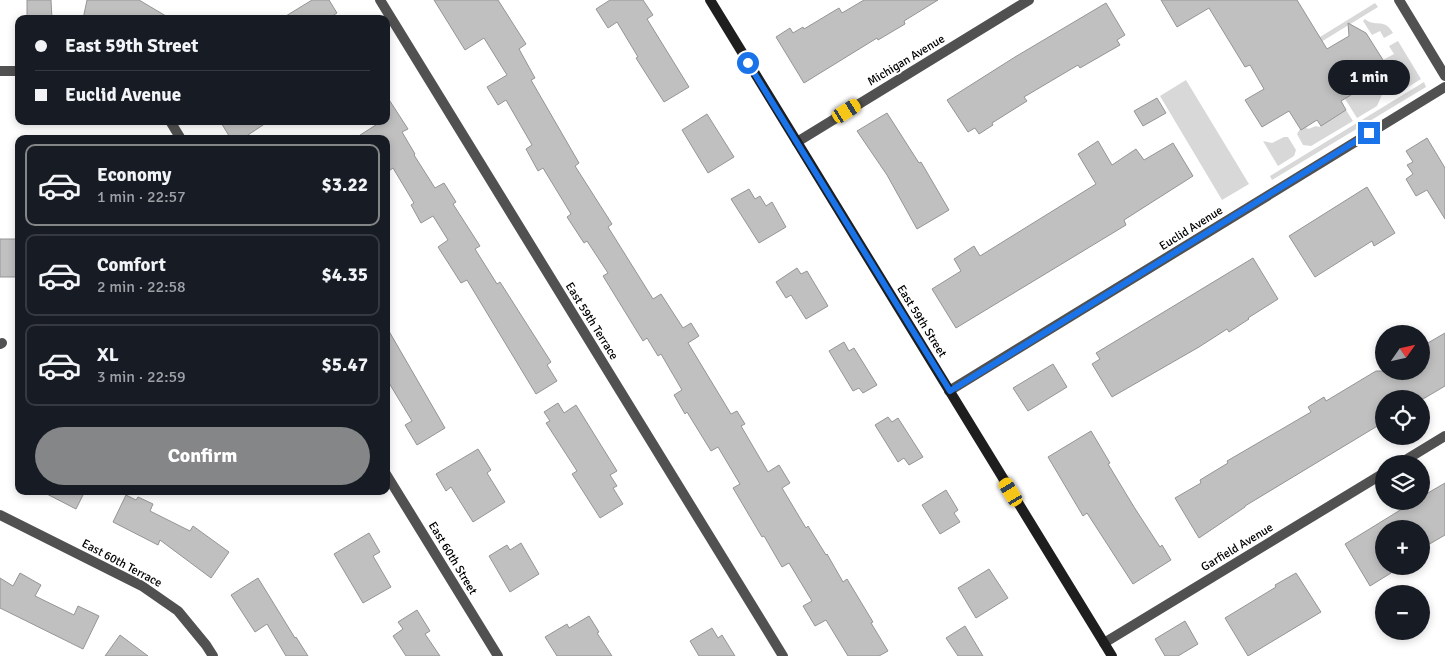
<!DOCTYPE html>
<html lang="en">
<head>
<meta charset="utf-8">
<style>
  :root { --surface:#171b24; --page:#242831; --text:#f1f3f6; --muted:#9ea1a6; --line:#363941; --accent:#858687 }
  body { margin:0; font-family:Signika,sans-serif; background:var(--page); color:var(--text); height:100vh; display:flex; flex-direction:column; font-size:19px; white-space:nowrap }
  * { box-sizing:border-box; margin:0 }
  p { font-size:16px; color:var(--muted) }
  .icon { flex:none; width:28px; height:28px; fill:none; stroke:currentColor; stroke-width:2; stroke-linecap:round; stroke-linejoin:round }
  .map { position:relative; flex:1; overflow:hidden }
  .panel { position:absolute; left:15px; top:135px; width:375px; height:360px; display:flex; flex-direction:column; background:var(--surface); border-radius:10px; box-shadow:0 2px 8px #0003 }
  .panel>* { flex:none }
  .banner { position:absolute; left:15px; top:15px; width:375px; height:110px; border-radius:10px; box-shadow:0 2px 8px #0003; display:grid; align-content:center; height:110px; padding:0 20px; background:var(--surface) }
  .needle { width:32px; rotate:56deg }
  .buttons { position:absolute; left:1375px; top:325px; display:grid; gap:10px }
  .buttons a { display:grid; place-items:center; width:55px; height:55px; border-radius:50%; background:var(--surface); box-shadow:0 2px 8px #0003; font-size:25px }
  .end { position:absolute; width:22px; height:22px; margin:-11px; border:6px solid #1a73e8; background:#fff; box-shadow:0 0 0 2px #fff }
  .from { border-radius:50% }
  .bubble { position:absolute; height:35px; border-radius:18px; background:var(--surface); box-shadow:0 2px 8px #0003; font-size:16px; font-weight:700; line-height:35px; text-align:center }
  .car { position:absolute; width:15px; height:30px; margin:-15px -8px; border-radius:6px; box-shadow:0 0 4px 1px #0007; background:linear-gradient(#f5c518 24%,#345 0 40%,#f5c518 0 76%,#345 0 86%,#f5c518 0) }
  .banner b { display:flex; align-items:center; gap:18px; height:48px; font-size:19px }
  .banner b+b { border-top:1px solid var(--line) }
  .banner i { width:12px; height:12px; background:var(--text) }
  ul { padding:9px 0 0; list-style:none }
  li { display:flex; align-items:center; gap:15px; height:82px; margin:0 10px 8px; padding:0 10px; border:2px solid var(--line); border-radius:10px }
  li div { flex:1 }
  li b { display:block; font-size:19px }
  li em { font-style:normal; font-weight:700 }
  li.active { border-color:var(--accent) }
  li>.icon { width:45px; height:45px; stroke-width:1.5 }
  .action { display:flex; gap:10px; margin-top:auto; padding:10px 20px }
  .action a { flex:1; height:58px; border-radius:30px; background:var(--accent); color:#fff; font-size:20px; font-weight:700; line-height:58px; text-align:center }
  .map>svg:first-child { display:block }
</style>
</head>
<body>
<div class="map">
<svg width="1445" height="656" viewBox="0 0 1445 656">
  <rect width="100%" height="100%" fill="#fff"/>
  <path fill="#d8d8d8" d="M1375,3L1378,7L1290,61L1317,33L1320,37Z
    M1365,19C1375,28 1384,17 1393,33L1384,38L1380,31L1372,35L1363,21Z
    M1398,41L1421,79L1397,94L1384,74L1390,71L1383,60L1394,54L1389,46Z
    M1378,78L1385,88L1377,106L1357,118L1342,94Z
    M1186,80L1249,184L1222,200L1160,96Z
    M1424,82L1426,87L1272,180L1270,176Z
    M1346,110L1353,121L1311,146L1303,145L1297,134L1300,129L1301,130L1306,127L1308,129L1316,126L1319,127Z
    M1284,137H1288L1296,150L1294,156L1278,166L1263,141L1272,143Z"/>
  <path fill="#c0c0c0" stroke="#959595" d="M27,0H51L52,19H27Z
    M87,0H139L171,19H83Z
    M312,0H329L337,13L328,19H281Z
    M434,0H498L526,44L519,49L535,78L531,80L579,163L575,166L612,224L608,227L653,299L661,294L683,328L691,323L699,336L688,343L731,414L737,411L745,424L741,426L768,472L779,465L790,483L782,488L806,528L808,526L826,555L827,554L843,582L847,579L873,622L871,623L888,651L879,656H848L826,620L815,626L803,606L812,601L789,563L782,567L764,536L762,537L733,488L740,484L718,447L711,451L687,412L685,414L674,395L682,390L661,354L658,356L647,338L643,341L603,276L608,273L587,241L584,243L567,217L571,214L543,168L538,171L526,149L532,145L506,100L498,105L487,87L507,75L484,38L465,50Z
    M610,0H643L653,15L647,19L689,87L664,102L636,58L638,57L617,22L608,28L596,9Z
    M864,0H938L904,21L905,24L878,40L877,38L804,83L776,37L790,28L793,33L803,27L804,29L839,8L842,13Z
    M1161,0H1297L1327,49L1349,36L1348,23L1366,33L1390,71L1341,101L1346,110L1321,126L1317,120L1301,130L1289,111L1262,127L1245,100L1264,89L1250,65L1245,67L1209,8L1177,27Z
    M1106,3L1125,35L1117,40L1120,45L1080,68L1078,65L1024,97L1027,101L992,123L993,125L979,134L975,128L968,132L947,100L1015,57Z
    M386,95L408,129L402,132L415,154L414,155L435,188L444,183L456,202L453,204L480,246L475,249L497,284L500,282L551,362L547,365L557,381L536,394L467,280L461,283L438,247L448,240L433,216L421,223L411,205L414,203L393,168L386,173V139H354L382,121H386Z
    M1157,98L1166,113L1143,126L1134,111Z
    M887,113L919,163L921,162L949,210L917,229L887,175L857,131Z
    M707,114L734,157L708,173L682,130Z
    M220,121H269L242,139H231Z
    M1427,138L1445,168V219L1427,190L1416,196L1406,179L1413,174L1407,165L1413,162L1406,151Z
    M1098,141L1112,165L1136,149L1144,160L1173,143L1193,176L1124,220L1126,225L956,328L932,289L961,271L954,259L974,246L980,256L1096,184L1078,154Z
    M1367,187L1395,233L1374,246L1372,241L1315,277L1289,236Z
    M749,189L755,199L760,196L766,206L772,202L786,227L759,243L731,199Z
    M0,239H16L17,277H0Z
    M1253,258L1278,299L1248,318L1249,319L1229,332L1227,329L1199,347L1112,397L1092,364L1100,359L1096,353Z
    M797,268L801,274L807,271L828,306L806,319L791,295L786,298L776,282Z
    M386,326L445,428L417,445L405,425L412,421L386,378Z
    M1445,333V386L1423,399H1384V422L1245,506V507L1199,538L1175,498L1201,483L1200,480L1228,463L1227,461L1311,412L1308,407L1324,397L1326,401L1376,371H1421V347Z
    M844,342L849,351L854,348L877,385L863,393L859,388L853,391L829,351Z
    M1053,364L1067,387L1028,411L1013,388Z
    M558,403L564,413L576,405L617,471L610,475L617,486L613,488L623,504L600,518L572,474L577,471L546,423L550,421L544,412Z
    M888,417L892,422L898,418L923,457L909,465L904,458L898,462L875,425Z
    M1091,431L1110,463L1108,464L1134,507L1160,547L1162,545L1171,560L1133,584L1087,513L1083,516L1048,457Z
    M478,449L491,470L487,473L505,502L473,522L451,487L446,491L436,474Z
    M1445,483V535L1421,549V529H1384V566H1386L1391,573L1370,586L1345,544L1415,501H1421V497Z
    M946,490L958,510L954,513L960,522L940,534L922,505Z
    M41,491H85L76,509Z
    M126,495L136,500L138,497L153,504L150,511L190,531L193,526L229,552L211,578L160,540L158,545L113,522Z
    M369,533L380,552L373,556L391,587L363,603L334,554Z
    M521,543L539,574L510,592L489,556L507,545L510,550Z
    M989,569L1008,598L976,618L958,588Z
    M20,573L41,585L35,596L74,615L78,606L99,616L83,649L0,608V578L13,586Z
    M1296,573L1321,612L1248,656L1225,618L1276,587L1275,585Z
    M258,578L295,638L296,637L308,656H286L267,624L255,632L231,595Z
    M417,610L430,631L425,634L440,656H406L393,636L403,629L398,622Z
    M589,616L599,632L597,633L612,656H557L545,637L567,624L569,628Z
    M1185,621L1198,644L1178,656H1165L1155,639Z
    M965,626L983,656H958L946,638Z
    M712,628L718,638L722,635L735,656H699L690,641Z
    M120,635L148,656H105Z"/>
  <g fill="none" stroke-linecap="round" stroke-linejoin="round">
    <path stroke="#515151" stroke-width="10" d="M380,0L783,656
      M1399,0L1445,76
      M0,71H19
      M170,121L181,139
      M797,142L1029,0
      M0,344L2,343
      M949,391L1445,87
      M1399,464L1445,436
      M386,474L498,656
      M0,515L142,586L178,611L206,645L213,656
      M1104,643L1384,473"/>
    <path stroke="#1e1e1e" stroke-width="10" d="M710,0L1112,656"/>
  </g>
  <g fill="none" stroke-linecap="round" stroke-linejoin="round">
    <path stroke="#1a73e8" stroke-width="6" d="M748,63L950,391L1369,133"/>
  </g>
  <g text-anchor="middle" stroke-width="4" stroke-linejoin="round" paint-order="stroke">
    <g font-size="12" fill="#000" stroke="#fff">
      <text transform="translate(906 60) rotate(-31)" y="4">Michigan Avenue</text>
      <text transform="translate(1191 228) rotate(-32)" y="4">Euclid Avenue</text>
      <text transform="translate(592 321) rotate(58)" y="4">East 59th Terrace</text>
      <text transform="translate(922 321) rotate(58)" y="4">East 59th Street</text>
      <text transform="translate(1237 547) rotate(-31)" y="4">Garfield Avenue</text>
      <text transform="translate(453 558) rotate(59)" y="4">East 60th Street</text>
      <text transform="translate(122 563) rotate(28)" y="4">East 60th Terrace</text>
    </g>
  </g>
</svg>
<div class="buttons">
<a><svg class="needle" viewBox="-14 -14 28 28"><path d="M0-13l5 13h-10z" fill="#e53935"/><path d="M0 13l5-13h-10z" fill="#9ea1a6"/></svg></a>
<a><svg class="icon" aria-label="locate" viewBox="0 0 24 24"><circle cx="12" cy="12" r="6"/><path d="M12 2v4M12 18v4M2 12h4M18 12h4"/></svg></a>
<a><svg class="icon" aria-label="layers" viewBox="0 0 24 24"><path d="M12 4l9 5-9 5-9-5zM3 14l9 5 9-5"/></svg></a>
<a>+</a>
<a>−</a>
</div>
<i class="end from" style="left:748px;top:63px"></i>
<i class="end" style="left:1369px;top:133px"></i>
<div class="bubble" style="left:1328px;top:60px;width:82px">1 min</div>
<i class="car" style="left:847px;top:111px;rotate:58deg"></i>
<i class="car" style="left:1011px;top:492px;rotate:329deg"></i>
<div class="banner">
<b><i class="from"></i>East 59th Street</b>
<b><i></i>Euclid Avenue</b>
</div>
<section class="panel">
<ul>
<li class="active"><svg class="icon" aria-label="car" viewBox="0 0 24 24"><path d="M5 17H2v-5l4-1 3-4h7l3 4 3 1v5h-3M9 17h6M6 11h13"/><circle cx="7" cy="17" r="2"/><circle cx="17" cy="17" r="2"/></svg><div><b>Economy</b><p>1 min · 22:57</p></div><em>$3.22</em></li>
<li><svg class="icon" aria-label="car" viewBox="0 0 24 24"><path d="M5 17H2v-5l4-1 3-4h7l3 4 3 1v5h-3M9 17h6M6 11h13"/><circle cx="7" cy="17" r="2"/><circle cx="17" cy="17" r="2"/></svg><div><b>Comfort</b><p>2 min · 22:58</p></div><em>$4.35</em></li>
<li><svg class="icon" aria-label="car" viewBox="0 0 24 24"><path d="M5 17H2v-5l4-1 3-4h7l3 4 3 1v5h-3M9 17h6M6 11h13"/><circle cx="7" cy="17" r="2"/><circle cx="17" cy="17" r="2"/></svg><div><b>XL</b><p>3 min · 22:59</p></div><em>$5.47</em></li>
</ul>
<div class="action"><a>Confirm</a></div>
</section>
</div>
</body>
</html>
